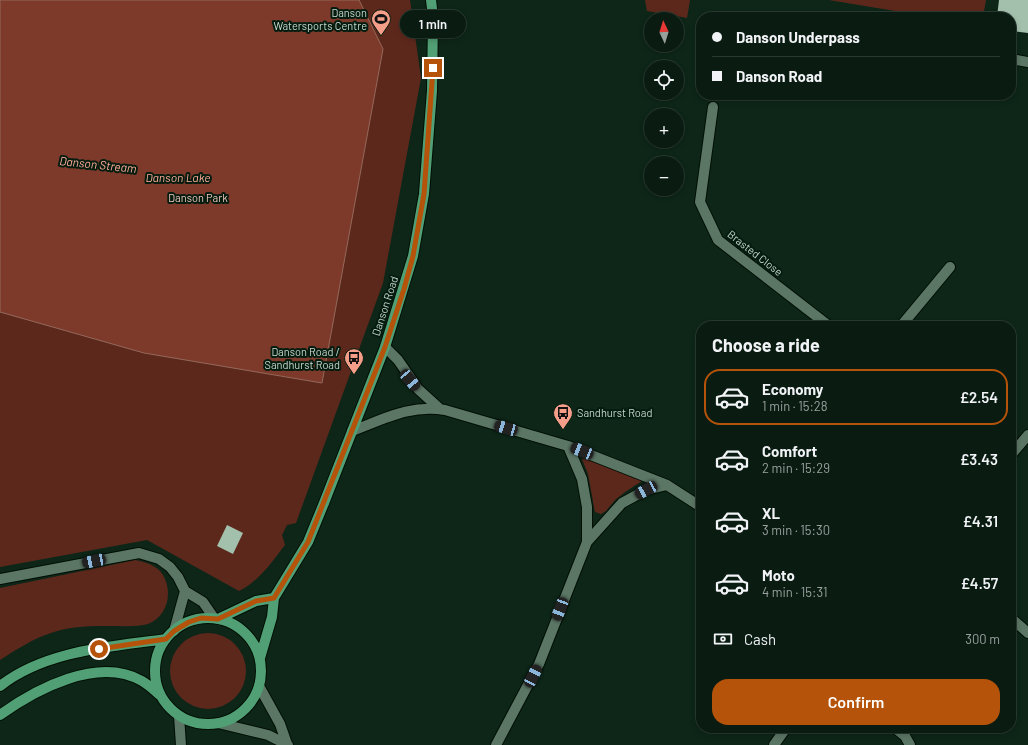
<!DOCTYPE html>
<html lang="en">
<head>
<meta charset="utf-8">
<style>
  :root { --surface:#0a1c12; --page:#182920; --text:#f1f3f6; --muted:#99a19f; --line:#2a3a32; --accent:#b45309 }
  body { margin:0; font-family:Barlow,sans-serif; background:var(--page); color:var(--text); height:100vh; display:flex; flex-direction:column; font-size:15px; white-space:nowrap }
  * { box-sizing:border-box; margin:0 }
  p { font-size:13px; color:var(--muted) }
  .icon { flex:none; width:22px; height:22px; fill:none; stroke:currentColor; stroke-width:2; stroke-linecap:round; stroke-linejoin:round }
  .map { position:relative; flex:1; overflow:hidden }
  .details { position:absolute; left:696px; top:321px; width:320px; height:412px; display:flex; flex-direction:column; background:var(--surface); border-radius:16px; box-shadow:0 2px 6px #0003,0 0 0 1px var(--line) }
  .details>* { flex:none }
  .top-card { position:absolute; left:696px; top:12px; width:320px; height:88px; border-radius:16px; box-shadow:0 2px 6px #0003,0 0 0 1px var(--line); display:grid; align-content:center; height:88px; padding:0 16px; background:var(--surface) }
  .needle { width:26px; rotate:356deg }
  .controls { position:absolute; left:644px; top:12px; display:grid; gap:8px }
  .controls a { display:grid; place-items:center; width:40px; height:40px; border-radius:50%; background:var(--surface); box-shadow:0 2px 6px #0003,0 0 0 1px var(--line); font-size:20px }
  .end { position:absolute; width:18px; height:18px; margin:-9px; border:5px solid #b45309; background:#fff; box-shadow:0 0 0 2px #fff }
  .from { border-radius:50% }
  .bubble { position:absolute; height:28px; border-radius:14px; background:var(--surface); box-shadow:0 2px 6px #0003,0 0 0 1px var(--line); font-size:13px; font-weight:600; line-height:28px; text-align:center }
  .car { position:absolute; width:12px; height:24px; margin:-12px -6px; border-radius:5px; box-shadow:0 0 3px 1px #0007; background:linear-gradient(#222 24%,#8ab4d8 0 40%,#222 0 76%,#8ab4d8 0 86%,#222 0) }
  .top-card b { display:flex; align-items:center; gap:14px; height:38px; font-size:15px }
  .top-card b+b { border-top:1px solid var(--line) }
  .top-card i { width:10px; height:10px; background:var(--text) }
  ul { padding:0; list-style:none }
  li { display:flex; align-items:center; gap:12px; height:56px; margin:0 8px 6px; padding:0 8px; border:2px solid transparent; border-radius:16px }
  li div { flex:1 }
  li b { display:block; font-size:15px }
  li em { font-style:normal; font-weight:600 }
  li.on { border-color:var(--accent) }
  li>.icon { width:36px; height:36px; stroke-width:1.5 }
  h2 { padding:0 16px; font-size:18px; line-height:48px }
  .pay { display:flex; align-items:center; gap:10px; height:44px; padding:0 16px; font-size:15px }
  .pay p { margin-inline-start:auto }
  .cta { display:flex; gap:8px; margin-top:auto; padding:8px 16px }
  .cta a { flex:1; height:46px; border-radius:16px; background:var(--accent); color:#fff; font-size:16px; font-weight:600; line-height:46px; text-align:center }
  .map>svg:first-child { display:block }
</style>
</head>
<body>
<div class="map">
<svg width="1028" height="745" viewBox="0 0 1028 745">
  <rect width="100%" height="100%" fill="#0d2618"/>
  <path fill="#5d281c" d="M0,0H410L421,78L383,283L296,523L287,525L282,535L285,545C271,563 259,581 239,591L147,540L0,567Z
    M645,0H690L687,18L647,11Z
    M829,0H986L983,17H931Z
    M586,458L642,478V481L625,492L615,500L606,511L601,514L595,512L588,474L582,459Z
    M135,560C145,562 157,565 163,575C173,592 168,616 148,624C138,627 123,626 112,626C92,626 72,626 54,632C34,638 17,649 0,660V588Z
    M170 671a38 38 0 1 1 76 0a38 38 0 1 1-76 0Z"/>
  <path fill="#7d3a2b" stroke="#93695b" d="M0,0H359L383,49L322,383L144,353L0,312Z"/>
  <path fill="#a3c0ad" d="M999,0H1028V33L1011,31V17H997Z
    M227,525L243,533L233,554L217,546Z"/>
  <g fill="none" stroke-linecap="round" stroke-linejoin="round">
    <g stroke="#000f04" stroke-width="12">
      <path id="minor" d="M1011,59L1028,62
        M713,107L700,202L718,240L829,326
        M901,326L950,267
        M385,347L398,360L418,389L440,409
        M352,431C384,419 411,404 445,410L568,446L667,485L701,507
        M568,446L582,479L587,507V542
        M1011,455L1028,435
        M0,579L139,553L159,559L170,567L178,577L185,591L203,602L214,618
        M1011,618L1028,633
        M174,631L185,591
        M259,686L280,724L287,744
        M179,716L181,745
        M218,723L268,735L288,745
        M895,728L905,736L910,745
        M496,745L539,664L587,542L622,503L646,490L667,485
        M774,745L786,728"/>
    </g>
    <g stroke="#000f04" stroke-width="12">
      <path id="major" d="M155 671a53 53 0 1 1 106 0a53 53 0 1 1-106 0Z
        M218,619L256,601L274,598
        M260,658L272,617L274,598L308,542L324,503L385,347L413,256L424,194L432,91L433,17L431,0
        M0,686C46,650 110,647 166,639
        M0,715C36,689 98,656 142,681C149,685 155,691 161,696"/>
    </g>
    <use href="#minor" stroke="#5b7665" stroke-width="10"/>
    <use href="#major" stroke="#519f75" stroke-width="10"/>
  </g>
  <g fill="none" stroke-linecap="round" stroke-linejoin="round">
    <path stroke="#b45309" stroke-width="5" d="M99,649L166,639L174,631L189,622L201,618L218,619L256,601L274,598L308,542L385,347L404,289L413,256L424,194L433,68"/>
  </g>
  <defs>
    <g id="stadium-pin" transform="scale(1)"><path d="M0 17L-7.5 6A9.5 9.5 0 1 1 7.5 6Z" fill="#f49e89" stroke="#041c0f"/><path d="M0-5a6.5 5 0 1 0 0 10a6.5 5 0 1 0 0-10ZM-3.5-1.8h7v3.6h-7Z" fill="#111"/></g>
    <g id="bus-pin" transform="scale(1)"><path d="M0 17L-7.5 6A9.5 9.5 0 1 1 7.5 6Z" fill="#f49e89" stroke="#041c0f"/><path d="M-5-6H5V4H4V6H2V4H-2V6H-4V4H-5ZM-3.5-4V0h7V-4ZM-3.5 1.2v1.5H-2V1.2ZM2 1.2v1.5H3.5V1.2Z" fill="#111"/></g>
  </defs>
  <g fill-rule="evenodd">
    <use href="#stadium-pin" x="381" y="19"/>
    <use href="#bus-pin" x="354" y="358"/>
    <use href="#bus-pin" x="563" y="413"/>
  </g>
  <g text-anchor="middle" stroke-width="4" stroke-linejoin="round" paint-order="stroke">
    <g font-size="11" fill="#c7d6cc" stroke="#041c0f" text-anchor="end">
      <text x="367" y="17">Danson<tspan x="367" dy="13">Watersports Centre</tspan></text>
      <text x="340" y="356">Danson Road /<tspan x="340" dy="13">Sandhurst Road</tspan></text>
      <text x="577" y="417" text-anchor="start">Sandhurst Road</text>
    </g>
    <g font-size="11" fill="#f2c8bd" stroke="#041c0f">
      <text x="198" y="202">Danson Park</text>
    </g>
    <g font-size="11" fill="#c7d6cc" stroke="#041c0f">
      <text transform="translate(755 253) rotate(38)" y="4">Brasted Close</text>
      <text transform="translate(385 306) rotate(-72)" y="4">Danson Road</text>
    </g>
    <g font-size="12" font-style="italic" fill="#feac98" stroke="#041c0f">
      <text transform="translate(98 165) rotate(6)" y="4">Danson Stream</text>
      <text x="178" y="182">Danson Lake</text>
    </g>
  </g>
</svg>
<div class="controls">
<a><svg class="needle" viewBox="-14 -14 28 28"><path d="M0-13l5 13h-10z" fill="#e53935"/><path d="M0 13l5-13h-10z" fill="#99a19f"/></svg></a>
<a><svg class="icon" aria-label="locate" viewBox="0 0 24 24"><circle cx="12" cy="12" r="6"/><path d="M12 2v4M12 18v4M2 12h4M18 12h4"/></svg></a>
<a>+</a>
<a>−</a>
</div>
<i class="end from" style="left:99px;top:649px"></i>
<i class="end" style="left:433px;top:68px"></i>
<div class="bubble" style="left:400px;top:10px;width:66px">1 min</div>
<i class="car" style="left:410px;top:380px;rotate:140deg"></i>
<i class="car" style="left:506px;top:428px;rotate:286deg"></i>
<i class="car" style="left:582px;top:451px;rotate:292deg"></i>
<i class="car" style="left:646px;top:490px;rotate:242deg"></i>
<i class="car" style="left:94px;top:561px;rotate:259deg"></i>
<i class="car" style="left:560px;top:609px;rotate:201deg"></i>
<i class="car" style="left:533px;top:676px;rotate:27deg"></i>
<div class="top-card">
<b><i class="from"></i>Danson Underpass</b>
<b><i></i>Danson Road</b>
</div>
<section class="details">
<h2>Choose a ride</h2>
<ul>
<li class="on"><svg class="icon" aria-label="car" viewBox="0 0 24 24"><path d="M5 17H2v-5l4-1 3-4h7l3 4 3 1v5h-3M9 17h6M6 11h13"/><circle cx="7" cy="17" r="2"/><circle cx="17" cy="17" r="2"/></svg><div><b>Economy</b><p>1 min · 15:28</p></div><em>£2.54</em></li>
<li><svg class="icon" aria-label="car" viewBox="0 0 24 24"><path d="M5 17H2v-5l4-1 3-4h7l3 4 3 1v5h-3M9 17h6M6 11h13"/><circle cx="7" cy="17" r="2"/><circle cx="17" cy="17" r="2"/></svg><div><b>Comfort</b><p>2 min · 15:29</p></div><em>£3.43</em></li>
<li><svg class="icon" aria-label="car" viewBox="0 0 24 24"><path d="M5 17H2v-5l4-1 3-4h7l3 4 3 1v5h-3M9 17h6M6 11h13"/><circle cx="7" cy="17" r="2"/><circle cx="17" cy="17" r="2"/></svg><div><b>XL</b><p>3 min · 15:30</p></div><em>£4.31</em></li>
<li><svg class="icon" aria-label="car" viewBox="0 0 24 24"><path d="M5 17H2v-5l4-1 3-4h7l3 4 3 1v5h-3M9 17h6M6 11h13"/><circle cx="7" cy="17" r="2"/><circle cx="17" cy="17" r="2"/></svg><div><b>Moto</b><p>4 min · 15:31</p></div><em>£4.57</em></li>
</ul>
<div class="pay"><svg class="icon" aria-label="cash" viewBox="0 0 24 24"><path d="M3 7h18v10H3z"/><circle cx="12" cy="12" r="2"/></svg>Cash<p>300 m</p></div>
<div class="cta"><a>Confirm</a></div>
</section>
</div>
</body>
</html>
